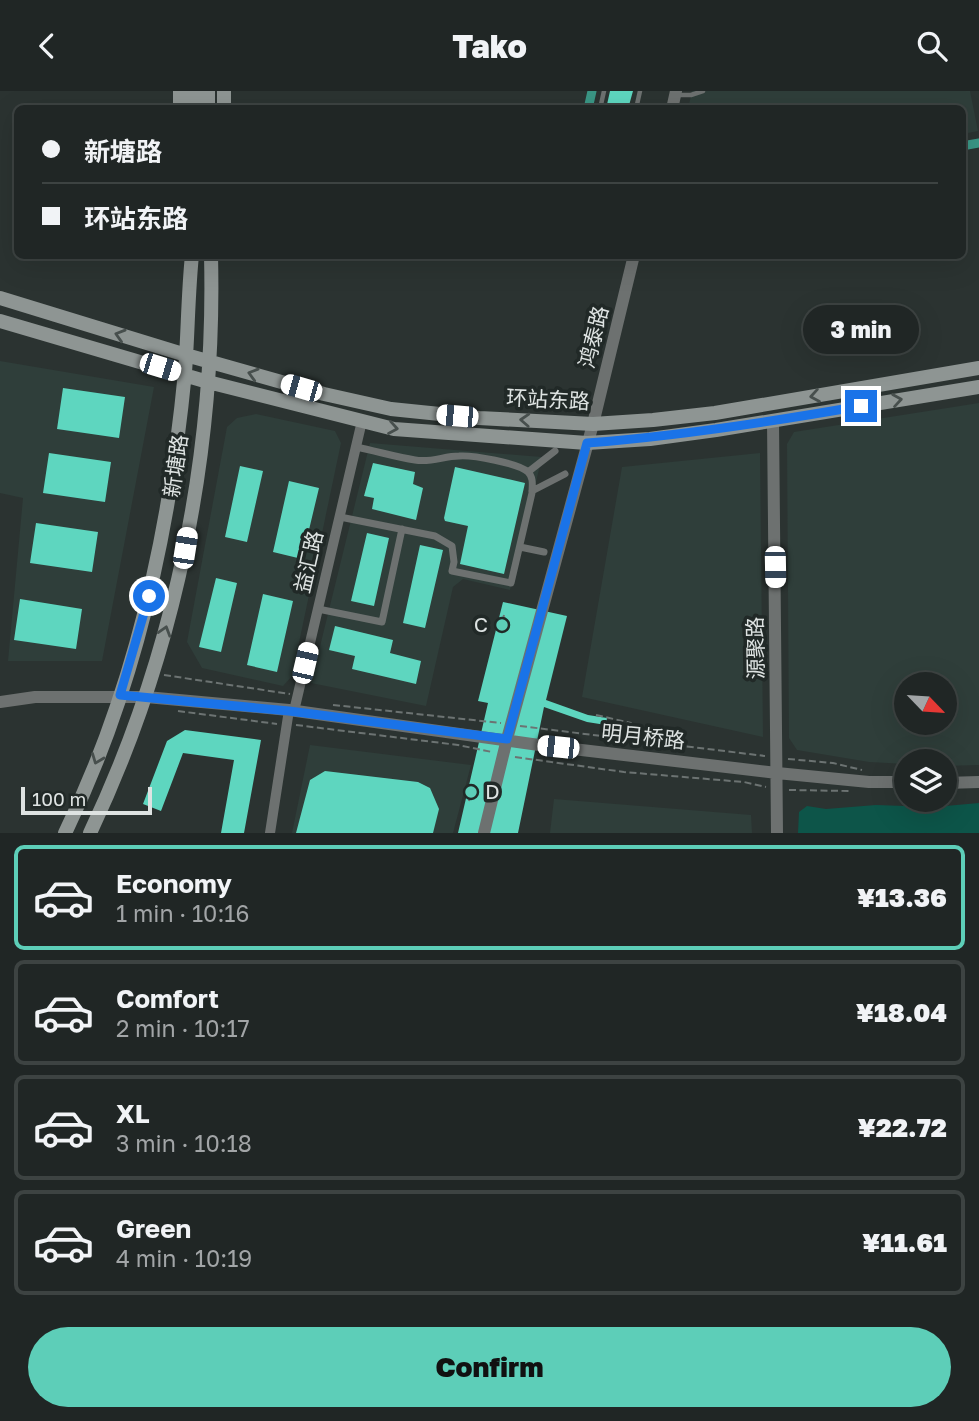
<!DOCTYPE html>
<html lang="en">
<head>
<meta charset="utf-8">
<style>
  :root { --surface:#202625; --page:#282e2d; --text:#f1f3f6; --muted:#a2a5a7; --line:#3d4342; --accent:#5dceb8 }
  body { margin:0; font-family:"Golos Text","Noto Sans SC",sans-serif; background:var(--page); color:var(--text); height:100vh; display:flex; flex-direction:column; font-size:26px; white-space:nowrap }
  * { box-sizing:border-box; margin:0 }
  p { font-size:23px; color:var(--muted) }
  .icon { flex:none; width:38px; height:38px; fill:none; stroke:currentColor; stroke-width:2; stroke-linecap:round; stroke-linejoin:round }
  .map { position:relative; height:742px; overflow:hidden }
  .drawer { display:flex; flex-direction:column; background:var(--surface); flex:1 }
  .drawer>* { flex:none }
  .banner { position:absolute; left:14px; top:14px; width:952px; height:154px; border-radius:10px; box-shadow:0 7px 28px #0002,0 0 0 2px var(--line); display:grid; align-content:center; height:154px; padding:0 28px; background:var(--surface) }
  .needle { width:46px; rotate:115deg }
  .buttons { position:absolute; left:894px; top:581px; display:grid; gap:14px }
  .buttons a { display:grid; place-items:center; width:63px; height:63px; border-radius:50%; background:var(--surface); box-shadow:0 7px 28px #0002,0 0 0 2px var(--line); font-size:35px }
  .scale { position:absolute; left:21px; bottom:18px; width:131px; box-sizing:border-box; padding-left:7px; border:4px solid #dee3e2; border-top:0; font-size:19px; line-height:24px; white-space:nowrap; color:#dee3e2; -webkit-text-stroke:5px #212927; paint-order:stroke }
  .end { position:absolute; width:32px; height:32px; margin:-16px; border:9px solid #1a73e8; background:#fff; box-shadow:0 0 0 4px #fff }
  .from { border-radius:50% }
  .bubble { position:absolute; height:49px; border-radius:24px; background:var(--surface); box-shadow:0 7px 28px #0002,0 0 0 2px var(--line); font-size:23px; font-weight:800; line-height:49px; text-align:center }
  .car { position:absolute; width:21px; height:42px; margin:-21px -10px; border-radius:9px; box-shadow:0 0 5px 2px #0007; background:linear-gradient(#fff 24%,#345 0 40%,#fff 0 76%,#345 0 86%,#fff 0) }
  .banner b { display:flex; align-items:center; gap:24px; height:66px; font-size:26px }
  .banner b+b { border-top:2px solid var(--line) }
  .banner i { width:18px; height:18px; background:var(--text) }
  ul { padding:12px 0 0; list-style:none }
  li { display:flex; align-items:center; gap:21px; height:105px; margin:0 14px 10px; padding:0 14px; border:4px solid var(--line); border-radius:10px }
  li div { flex:1 }
  li b { display:block; font-size:26px }
  li em { font-style:normal; font-weight:800 }
  li.active { border-color:var(--accent) }
  li>.icon { width:63px; height:63px; stroke-width:1.5 }
  .button { display:flex; gap:14px; margin-top:auto; padding:14px 28px }
  .button a { flex:1; height:80px; border-radius:42px; background:var(--accent); color:#111; font-size:28px; font-weight:800; line-height:80px; text-align:center }
  header { display:flex; justify-content:space-between; align-items:center; height:91px; padding:0 28px; background:var(--surface); font-size:32px; font-weight:800 }
  .map>svg:first-child { display:block }
</style>
</head>
<body>
<header><svg class="icon" aria-label="back" viewBox="0 0 24 24"><path d="M15 5l-7 7 7 7"/></svg>Tako<svg class="icon" aria-label="search" viewBox="0 0 24 24"><circle cx="10" cy="10" r="6"/><path d="M15 15l6 6"/></svg></header>
<div class="map">
<svg width="979" height="742" viewBox="0 0 979 742">
  <rect width="100%" height="100%" fill="#2b3331"/>
  <path fill="#2f3e3a" fill-rule="evenodd" d="M692,0H970L978,40L963,43L962,18H688Z
    M0,270L154,296L102,570H8L23,407L0,402Z
    M979,312V674L945,675V670H906V673L869,671L797,659L789,647L787,353L794,341ZM906,593H945V632H906Z
    M256,323L335,340L341,352L292,585L283,595L202,577L187,551L227,336L237,327Z
    M370,352L542,366L510,499L463,488L453,496L426,615L311,592Z
    M760,362L763,646L582,606L622,376Z
    M310,654L471,674L453,742H292Z
    M554,708L751,724L752,742H550Z"/>
  <path fill="#0d5549" d="M979,712V742H798L799,721L807,715L826,718L876,714L934,716Z"/>
  <g fill="none" stroke-linecap="round" stroke-linejoin="round">
    <path stroke="#3a9685" stroke-width="9" d="M588,18L592,0
      M962,55L979,52"/>
  </g>
  <path fill="#5ed6bf" d="M610,0H633L628,18H606Z
    M63,297L125,306L119,347L57,338Z
    M49,362L111,371L105,411L43,402Z
    M373,372L415,381L413,393L423,397L416,429L372,418L374,407L364,405Z
    M240,375L263,380L247,451L225,446Z
    M455,376L525,392L504,483L460,473L468,435L445,430L444,427Z
    M289,390L319,397L302,468L273,461Z
    M36,432L98,441L92,481L30,472Z
    M367,442L389,447L374,515L351,510Z
    M420,454L443,459L425,537L403,532Z
    M216,487L237,492L221,561L199,556Z
    M263,503L293,510L277,581L247,574Z
    M20,508L82,518L76,558L14,549Z
    M503,511L567,525L546,609L588,624L607,627L606,634L587,631L544,616L518,742H458L488,612L478,610Z
    M335,535L393,549L390,562L421,570L416,593L352,578L355,565L329,559Z
    M185,639L261,649L244,742H221L234,669L183,662L161,720L143,713L167,650Z
    M325,680L418,691L430,697L439,718L433,742H296L310,689Z"/>
  <g fill="none" stroke-linecap="round" stroke-linejoin="round">
    <path stroke="#6c7372" stroke-width="2" stroke-dasharray="7 3.5" stroke-linecap="butt" d="M500,540L504,524
      M164,584L290,603
      M333,614L501,632
      M178,620L277,633
      M596,624L631,632V646
      M296,634L458,654L492,661
      M520,635L765,665
      M515,666L624,681L744,691L766,696
      M788,668L833,672L862,679
      M789,699L849,700
      M469,710L472,695"/>
    <path stroke="#6d7170" stroke-width="4.5" d="M677,4H691L703,0
      M600,18L604,0
      M636,18L640,0"/>
    <path stroke="#6d7170" stroke-width="7" d="M528,381L555,360
      M532,400L565,383
      M340,426L435,445L452,455L454,471L452,480L511,492L532,402C532,395 534,387 528,381C519,372 472,364 459,365C444,365 431,372 415,369C396,366 376,360 356,356
      M520,456L544,461
      M318,518L382,531L402,438"/>
    <path stroke="#6d7170" stroke-width="10" d="M294,620L362,330
      M270,742L289,619"/>
    <path stroke="#6d7170" stroke-width="12" d="M672,18L676,0
      M773,330L777,742
      M0,611L35,606H146L289,619L539,654L777,682L869,691H906
      M945,692L979,691
      M484,742L507,648L593,333L634,164"/>
    <path stroke="#8e9593" stroke-width="14" d="M208,0V18
      M180,18V0
      M194,18V0
      M224,18V0
      M0,207L186,264L324,303L391,318L479,327L593,333L653,329L715,322L979,277
      M0,230L208,291L394,338L587,352L650,348L716,339L979,296
      M65,742C135,599 170,439 185,281C188,242 188,203 192,164
      M90,742C175,563 216,363 211,164"/>
  </g>
  <defs><path id="oneway-chevron" d="M-2-3.5L2.5 0L-2 3.5" fill="none" stroke-width="1.6" stroke-linecap="round" stroke-linejoin="round" transform="scale(1.75)"/></defs>
  <g stroke="#474f4d">
    <use href="#oneway-chevron" transform="translate(120 244) rotate(-163)"/>
    <use href="#oneway-chevron" transform="translate(253 283) rotate(-164)"/>
    <use href="#oneway-chevron" transform="translate(815 305) rotate(170)"/>
    <use href="#oneway-chevron" transform="translate(897 309) rotate(-9)"/>
    <use href="#oneway-chevron" transform="translate(525 329) rotate(-177)"/>
    <use href="#oneway-chevron" transform="translate(393 337) rotate(10)"/>
    <use href="#oneway-chevron" transform="translate(165 540) rotate(-73)"/>
    <use href="#oneway-chevron" transform="translate(97 668) rotate(111)"/>
  </g>
  <g fill="none" stroke-linecap="round" stroke-linejoin="round">
    <path stroke="#1a73e8" stroke-width="9" d="M149,505L120,604L289,620L507,648L587,352C679,345 770,331 861,315"/>
  </g>
  <g fill="#5dceb8" stroke="#212927" stroke-width="2.5">
    <circle cx="502" cy="534" r="7"/>
    <circle cx="471" cy="701" r="7"/>
  </g>
  <g text-anchor="middle" stroke-width="7" stroke-linejoin="round" paint-order="stroke">
    <g font-size="21" fill="#dee3e2" stroke="#212927">
      <text transform="translate(594 246) rotate(-76)" y="7">鸿泰路</text>
      <text transform="translate(548 309) rotate(3)" y="7">环站东路</text>
      <text transform="translate(176 375) rotate(-82)" y="7">新塘路</text>
      <text transform="translate(309 471) rotate(-77)" y="7">益汇路</text>
      <text transform="translate(756 557) rotate(-91)" y="7">源聚路</text>
      <text transform="translate(643 646) rotate(6)" y="7">明月桥路</text>
    </g>
    <g font-size="21" fill="#dee3e2" stroke="#212927" text-anchor="end">
      <text x="488" y="541">C</text>
      <text x="485" y="708" text-anchor="start">D</text>
    </g>
  </g>
</svg>
<div class="buttons">
<a><svg class="needle" viewBox="-14 -14 28 28"><path d="M0-13l5 13h-10z" fill="#e53935"/><path d="M0 13l5-13h-10z" fill="#a2a5a7"/></svg></a>
<a><svg class="icon" aria-label="layers" viewBox="0 0 24 24"><path d="M12 4l9 5-9 5-9-5zM3 14l9 5 9-5"/></svg></a>
</div>
<div class="scale">100 m</div>
<i class="end from" style="left:149px;top:505px"></i>
<i class="end" style="left:861px;top:315px"></i>
<div class="bubble" style="left:803px;top:214px;width:116px">3 min</div>
<i class="car" style="left:160px;top:276px;rotate:107deg"></i>
<i class="car" style="left:301px;top:297px;rotate:286deg"></i>
<i class="car" style="left:457px;top:325px;rotate:275deg"></i>
<i class="car" style="left:185px;top:457px;rotate:9deg"></i>
<i class="car" style="left:775px;top:476px;rotate:179deg"></i>
<i class="car" style="left:305px;top:572px;rotate:13deg"></i>
<i class="car" style="left:558px;top:656px;rotate:276deg"></i>
<div class="banner">
<b><i class="from"></i>新塘路</b>
<b><i></i>环站东路</b>
</div>
</div>
<section class="drawer">
<ul>
<li class="active"><svg class="icon" aria-label="car" viewBox="0 0 24 24"><path d="M5 17H2v-5l4-1 3-4h7l3 4 3 1v5h-3M9 17h6M6 11h13"/><circle cx="7" cy="17" r="2"/><circle cx="17" cy="17" r="2"/></svg><div><b>Economy</b><p>1 min · 10:16</p></div><em>¥13.36</em></li>
<li><svg class="icon" aria-label="car" viewBox="0 0 24 24"><path d="M5 17H2v-5l4-1 3-4h7l3 4 3 1v5h-3M9 17h6M6 11h13"/><circle cx="7" cy="17" r="2"/><circle cx="17" cy="17" r="2"/></svg><div><b>Comfort</b><p>2 min · 10:17</p></div><em>¥18.04</em></li>
<li><svg class="icon" aria-label="car" viewBox="0 0 24 24"><path d="M5 17H2v-5l4-1 3-4h7l3 4 3 1v5h-3M9 17h6M6 11h13"/><circle cx="7" cy="17" r="2"/><circle cx="17" cy="17" r="2"/></svg><div><b>XL</b><p>3 min · 10:18</p></div><em>¥22.72</em></li>
<li><svg class="icon" aria-label="car" viewBox="0 0 24 24"><path d="M5 17H2v-5l4-1 3-4h7l3 4 3 1v5h-3M9 17h6M6 11h13"/><circle cx="7" cy="17" r="2"/><circle cx="17" cy="17" r="2"/></svg><div><b>Green</b><p>4 min · 10:19</p></div><em>¥11.61</em></li>
</ul>
<div class="button"><a>Confirm</a></div>
</section>
</body>
</html>
